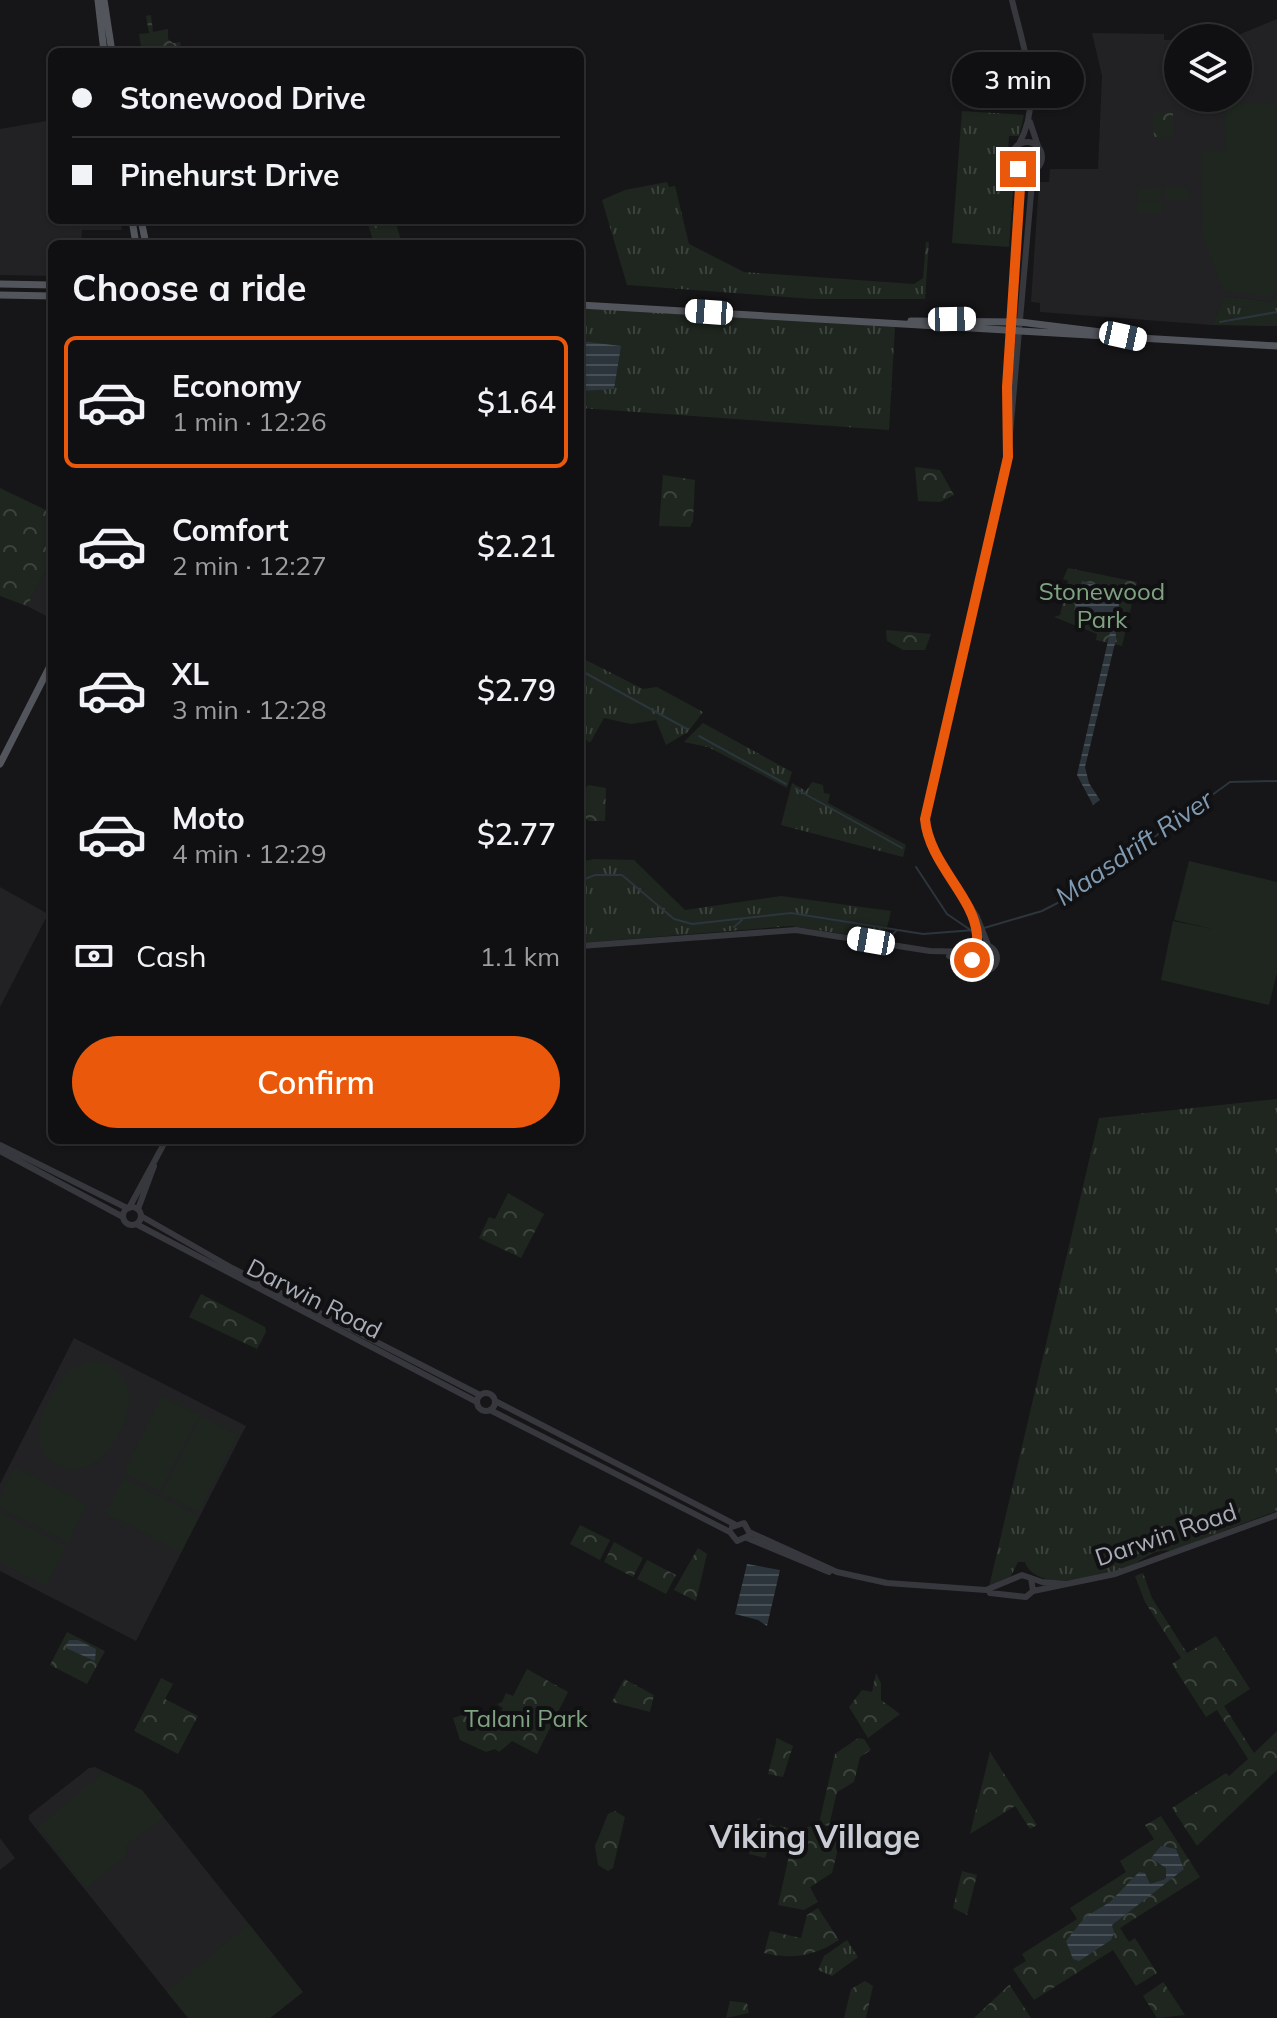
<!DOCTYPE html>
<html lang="en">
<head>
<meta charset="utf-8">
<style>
  :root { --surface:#101012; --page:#1e1e20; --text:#f1f3f6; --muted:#9c9d9f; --line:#303032; --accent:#ea580c }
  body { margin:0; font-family:Mulish,sans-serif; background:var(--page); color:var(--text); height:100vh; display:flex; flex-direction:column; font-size:30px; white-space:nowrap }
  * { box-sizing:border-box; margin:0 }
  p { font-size:26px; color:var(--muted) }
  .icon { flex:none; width:44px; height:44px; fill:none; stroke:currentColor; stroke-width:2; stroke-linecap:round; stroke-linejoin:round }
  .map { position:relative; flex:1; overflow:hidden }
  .side { position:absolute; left:48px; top:240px; width:536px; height:904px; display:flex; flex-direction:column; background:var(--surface); border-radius:12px; box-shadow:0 2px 6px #0004,0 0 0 2px var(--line) }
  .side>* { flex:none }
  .guide { position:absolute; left:48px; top:48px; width:536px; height:176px; border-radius:12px; box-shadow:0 2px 6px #0004,0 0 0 2px var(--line); display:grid; align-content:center; height:176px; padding:0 24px; background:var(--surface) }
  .fabs { position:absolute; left:1164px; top:24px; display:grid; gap:16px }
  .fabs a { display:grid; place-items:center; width:88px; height:88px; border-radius:50%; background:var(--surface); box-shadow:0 2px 6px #0004,0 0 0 2px var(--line); font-size:40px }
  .end { position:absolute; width:36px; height:36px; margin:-18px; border:10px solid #ea580c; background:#fff; box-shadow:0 0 0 4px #fff }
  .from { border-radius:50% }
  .bubble { position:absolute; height:56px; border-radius:28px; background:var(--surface); box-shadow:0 2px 6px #0004,0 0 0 2px var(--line); font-size:26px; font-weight:600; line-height:56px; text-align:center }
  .car { position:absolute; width:24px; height:48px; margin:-24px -12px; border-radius:10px; box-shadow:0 0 6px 2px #0007; background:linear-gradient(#fff 24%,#345 0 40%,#fff 0 76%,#345 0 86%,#fff 0) }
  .guide b { display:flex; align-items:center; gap:28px; height:76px; font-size:30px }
  .guide b+b { border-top:2px solid var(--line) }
  .guide i { width:20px; height:20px; background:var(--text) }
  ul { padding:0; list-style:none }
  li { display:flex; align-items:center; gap:24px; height:132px; margin:0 16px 12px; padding:0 8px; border:4px solid transparent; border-radius:12px }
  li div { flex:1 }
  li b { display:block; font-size:30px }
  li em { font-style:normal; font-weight:600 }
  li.on { border-color:var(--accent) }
  li>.icon { width:72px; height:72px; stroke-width:1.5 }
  h2 { padding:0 24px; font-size:36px; line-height:96px }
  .pay { display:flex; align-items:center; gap:20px; height:88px; padding:0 24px; font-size:30px }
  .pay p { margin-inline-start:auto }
  .primary-button { display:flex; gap:16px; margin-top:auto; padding:16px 24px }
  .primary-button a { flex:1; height:92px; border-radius:48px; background:var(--accent); color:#fff; font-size:32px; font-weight:600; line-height:92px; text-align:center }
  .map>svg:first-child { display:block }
</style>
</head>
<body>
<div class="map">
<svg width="1277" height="2018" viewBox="0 0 1277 2018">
  <defs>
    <pattern id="grass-tufts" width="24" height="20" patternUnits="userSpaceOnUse" patternTransform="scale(2)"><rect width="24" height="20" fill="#1e261f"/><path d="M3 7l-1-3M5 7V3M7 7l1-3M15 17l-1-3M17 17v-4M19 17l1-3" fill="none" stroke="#3c433d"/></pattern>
    <pattern id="park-crowns" width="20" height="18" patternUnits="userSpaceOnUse" patternTransform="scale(2)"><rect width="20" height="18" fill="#1e261f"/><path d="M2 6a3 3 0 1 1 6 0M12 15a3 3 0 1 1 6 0" fill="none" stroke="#3c433d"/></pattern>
    <pattern id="water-rules" width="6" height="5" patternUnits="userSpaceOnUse" patternTransform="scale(2)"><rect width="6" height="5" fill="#2c353c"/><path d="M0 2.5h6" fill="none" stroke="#485056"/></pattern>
  </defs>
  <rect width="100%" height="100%" fill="#161618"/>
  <path fill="#222225" d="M1277,19V295L1269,302L1225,296L1212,325L1040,312V303L1031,302L1039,182H1049L1050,169H1098L1102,76L1092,33L1164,34V40H1178V98H1238V38H1231Z
    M46,121L52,130V220H120L122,230H82L81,244H52V276L0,275V129Z
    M52,558V619L27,606Z
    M0,887L48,914L0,1007Z
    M74,1338L246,1426L136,1641L0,1571V1484Z
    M95,1767L142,1790L303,1992L270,2018H188L29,1820V1815L89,1768Z
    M0,1838L15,1858L0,1870Z"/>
  <path fill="url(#grass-tufts)" d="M962,111L1024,115L1019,136H1009L1006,176L1014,177L1009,247L952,243Z
    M667,182L669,187L675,186L689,244L744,272L914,284L923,278L926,242H929L925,299H813L627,285L602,200L625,190Z
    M1277,295V326L1212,325L1225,296L1269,302Z
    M580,307L895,327L889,430L580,408Z
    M580,657L643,689L657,687L703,712L688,732L666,745L656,720L631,724L604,718L590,743L580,735Z
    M703,723L792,772L787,788L708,747L684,742Z
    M812,782L823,785L824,793L830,794L828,803L906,845L903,857L781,825L792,783L806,791Z
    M594,859L634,860L685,910L781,896L891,911L884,940L791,926L580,943V862Z
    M1277,1099V1511L1170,1551C1158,1547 1143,1559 1133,1565C1110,1577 1036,1595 1025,1562H1018L1011,1576L989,1587L1099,1118Z
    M847,1940L858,1957L832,1976L818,1970L824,1956Z"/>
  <path fill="url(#park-crowns)" d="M151,15L153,32L168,29V39L173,43L180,42L182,52H142L139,34L149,33L146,16Z
    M1153,113H1173V137H1154Z
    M367,220H395L402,244H374Z
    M915,467L940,470L954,495L940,502L918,501Z
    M663,475L695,480L693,521L690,527L659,526Z
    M0,488L52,513V558L27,606L0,596Z
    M1068,568L1137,582L1122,646L1096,640L1097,634L1054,617L1060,615L1068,581L1063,579Z
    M886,631V630L931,634L925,650H903L887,641Z
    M588,785L606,788L605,821H589L580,815V795Z
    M508,1193L544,1214L521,1258L479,1238L489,1217L495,1219Z
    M201,1294L265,1327L266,1332L257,1349L189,1317Z
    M580,1525L610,1540L600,1560L570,1544Z
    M614,1542L643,1558L633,1577L604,1562Z
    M698,1548L707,1554L696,1601L674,1590Z
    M647,1560L676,1575L666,1594L637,1579Z
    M1143,1573L1152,1598L1187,1653L1216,1636L1250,1689L1224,1706L1254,1753L1277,1731V1770L1197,1846L1172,1808L1226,1773L1229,1776L1248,1759L1217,1710L1206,1717L1172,1664L1181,1658L1145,1602L1135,1576Z
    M67,1632L105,1651L87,1684L50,1665Z
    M527,1669L568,1692L537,1754L512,1741L499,1752L495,1749L486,1752L460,1740L453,1718L472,1712L495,1723L503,1708L497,1704L502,1702L506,1693L513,1696Z
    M876,1673L881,1683V1700L900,1714L868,1738L849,1707L862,1690L872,1692Z
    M161,1678L173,1684L165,1699L198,1716L178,1754L134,1731Z
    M624,1679L654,1695L650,1712L612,1702Z
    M777,1738L793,1746L783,1777L768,1774Z
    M858,1738L864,1739L871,1750L860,1757L854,1782L837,1792L829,1826L823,1825L820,1819L835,1754Z
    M990,1752L1037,1825L1030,1829L1015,1806L970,1834Z
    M615,1811L625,1817L613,1868L608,1871L598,1865L595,1846L608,1814Z
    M1161,1816L1200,1877L1120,1928L1129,1942L1135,1938L1157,1973L1136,1986L1113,1950L1034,2000L1013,1969L1026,1961L1022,1954L1077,1919L1070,1908L1126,1872L1120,1861L1154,1839L1145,1825Z
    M758,1818L776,1827L765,1858L749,1854Z
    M780,1826L795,1830L812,1826V1830L841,1836L832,1873L810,1887L818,1902L804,1910L778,1905L793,1838L779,1834Z
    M962,1871L977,1875L967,1915L953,1908Z
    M818,1908L839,1940C814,1956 793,1960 764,1953L770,1931L801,1938L807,1915Z
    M865,1981L873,1986L866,2018H844L851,1989Z
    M1163,1982L1164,1983L1185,2015L1157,2018L1143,1996Z
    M1009,1984L1031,2018H974L1009,1985Z
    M730,2001L747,2003L749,2013L726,2018Z"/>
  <path fill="#1e261f" d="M1277,103V290L1268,297L1223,290L1203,236L1201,151L1226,150L1224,104Z
    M1161,188V200H1138L1137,189Z
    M1165,188H1188L1189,200H1165Z
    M1138,202H1161V214H1138Z
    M1189,861L1277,882V973L1269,1005L1161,980L1173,921L1213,929L1174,920Z
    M91,1361C175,1366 102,1507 50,1459C22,1433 53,1396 67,1371Z
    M162,1396L199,1415L160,1491L123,1473Z
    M201,1416L238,1435L199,1512L162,1493Z
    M15,1467L87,1504L68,1543L0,1508V1497Z
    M124,1478L199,1517L181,1552L106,1513Z
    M0,1514L66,1547L46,1586L0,1562Z
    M105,1772L142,1790L164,1818L124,1847L128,1854L87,1888L37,1827Z
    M249,1924L303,1992L270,2018H188L167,1992Z"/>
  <path fill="url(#water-rules)" d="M580,341L621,346L614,389L580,391Z
    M1082,581L1120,591L1122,594L1115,618L1116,639L1085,767L1089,783L1100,800L1093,805L1077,775L1111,628L1106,619L1074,610Z
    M747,1564L780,1570L767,1626L758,1620L735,1614Z
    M69,1640H78L96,1649L95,1661L66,1648Z
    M1161,1846L1176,1849L1184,1869L1112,1925L1114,1933L1111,1940L1079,1961L1073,1959L1066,1941L1085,1917L1110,1902L1139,1872L1145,1873L1150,1884L1166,1879V1868L1151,1858Z"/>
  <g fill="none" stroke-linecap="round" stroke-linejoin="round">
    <path stroke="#2c353c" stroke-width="2" d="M1220,322L1277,312
      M580,670L687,729
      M699,736L786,784
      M796,789L902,848
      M916,867L947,914L972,931
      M580,881L595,875H622L674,919L692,924L791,913L923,934L974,930
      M734,927L742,920
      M984,928L1042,911L1077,893L1230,782L1277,781
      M889,938L896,931"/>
    <path stroke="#37383d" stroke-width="6" d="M1012,0C1023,47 1044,99 1019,144
      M1030,122L1038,146
      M1012 157a15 15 0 1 1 30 0a15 15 0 1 1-30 0Z
      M1009,437L1007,387L1020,188L1018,169
      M964,902L976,928V949
      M971 958a13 13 0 1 1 26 0a13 13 0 1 1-26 0Z
      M580,946L796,930L930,951L973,952
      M989,947L977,917L930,845L925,819L1008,457L1033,171
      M949,956L972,965
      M0,1145L127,1208
      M0,1151L123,1217
      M123 1216a9 9 0 1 1 18 0a9 9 0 1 1-18 0Z
      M129,1208L166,1140
      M138,1209L154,1166
      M141,1216L232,1268L480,1395
      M136,1224L477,1402
      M477 1402a9 9 0 1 1 18 0a9 9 0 1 1-18 0Z
      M495,1401L734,1524
      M490,1410L730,1532
      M732,1527L744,1523L749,1532
      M730,1532L737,1541L748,1536
      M749,1532L837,1572L887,1583L986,1590L1022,1575L1042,1582L1067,1584
      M747,1538L829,1572
      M1033,1591L1115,1574L1277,1515
      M990,1593L1026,1597L1033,1591L1031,1578"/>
    <path stroke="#53555c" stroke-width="7" d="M98,0L104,52
      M104,0L112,52
      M132,220L136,244
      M141,220L146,244
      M0,284L52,285
      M0,295L52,296
      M580,305L1277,346
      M911,321L1020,322L1109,333
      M0,764L52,662"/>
  </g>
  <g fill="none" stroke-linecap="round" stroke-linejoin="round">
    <path stroke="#ea580c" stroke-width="10" d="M972,960C973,951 978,945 977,935C974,896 929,864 925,819L1008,457L1007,387L1020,188L1018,169"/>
  </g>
  <g text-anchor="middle" stroke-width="8" stroke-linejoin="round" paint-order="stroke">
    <g font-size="24" fill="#7fa381" stroke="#111113">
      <text x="1102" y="600">Stonewood<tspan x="1102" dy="28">Park</tspan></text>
      <text x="526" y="1727">Talani Park</text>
    </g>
    <g font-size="24" fill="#a8adb8" stroke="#111113">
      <text transform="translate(314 1299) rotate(27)" y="8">Darwin Road</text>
      <text transform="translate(1166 1535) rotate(-19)" y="8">Darwin Road</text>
    </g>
    <g font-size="26" font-style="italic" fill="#7f9bb3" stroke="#111113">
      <text transform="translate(1134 848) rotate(-34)" y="9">Maasdrift River</text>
    </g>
    <g font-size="32" font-weight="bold" fill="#c9ccd4" stroke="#111113">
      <text x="815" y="1848">Viking Village</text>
    </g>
  </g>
</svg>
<div class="fabs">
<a><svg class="icon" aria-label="layers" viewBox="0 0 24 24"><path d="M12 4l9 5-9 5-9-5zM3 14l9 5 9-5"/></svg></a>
</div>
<i class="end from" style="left:972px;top:960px"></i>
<i class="end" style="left:1018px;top:169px"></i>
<div class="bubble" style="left:952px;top:52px;width:132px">3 min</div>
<i class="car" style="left:709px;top:312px;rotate:274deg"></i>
<i class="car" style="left:952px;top:319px;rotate:89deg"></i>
<i class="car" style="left:1123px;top:336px;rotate:102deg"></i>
<i class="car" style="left:871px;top:941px;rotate:280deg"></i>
<div class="guide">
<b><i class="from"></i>Stonewood Drive</b>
<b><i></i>Pinehurst Drive</b>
</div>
<section class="side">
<h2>Choose a ride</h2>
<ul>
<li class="on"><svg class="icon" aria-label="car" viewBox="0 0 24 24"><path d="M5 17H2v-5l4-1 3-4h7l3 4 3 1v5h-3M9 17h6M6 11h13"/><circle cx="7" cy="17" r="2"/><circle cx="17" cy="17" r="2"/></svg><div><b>Economy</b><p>1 min · 12:26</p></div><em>$1.64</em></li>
<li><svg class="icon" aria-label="car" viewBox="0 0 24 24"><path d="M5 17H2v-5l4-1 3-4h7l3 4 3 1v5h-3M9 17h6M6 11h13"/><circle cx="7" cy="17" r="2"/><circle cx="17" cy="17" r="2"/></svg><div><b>Comfort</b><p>2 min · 12:27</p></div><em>$2.21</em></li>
<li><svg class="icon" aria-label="car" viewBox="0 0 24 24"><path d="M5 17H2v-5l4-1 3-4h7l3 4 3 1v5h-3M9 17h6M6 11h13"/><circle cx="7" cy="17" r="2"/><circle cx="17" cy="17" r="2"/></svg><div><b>XL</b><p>3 min · 12:28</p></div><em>$2.79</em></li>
<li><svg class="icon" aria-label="car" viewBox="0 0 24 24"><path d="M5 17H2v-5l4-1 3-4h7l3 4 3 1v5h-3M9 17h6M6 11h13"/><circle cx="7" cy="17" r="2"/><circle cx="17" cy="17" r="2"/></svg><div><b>Moto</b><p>4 min · 12:29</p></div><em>$2.77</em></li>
</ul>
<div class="pay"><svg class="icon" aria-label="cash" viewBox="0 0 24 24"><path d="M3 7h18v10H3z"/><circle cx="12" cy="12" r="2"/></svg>Cash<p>1.1 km</p></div>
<div class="primary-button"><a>Confirm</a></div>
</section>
</div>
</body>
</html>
